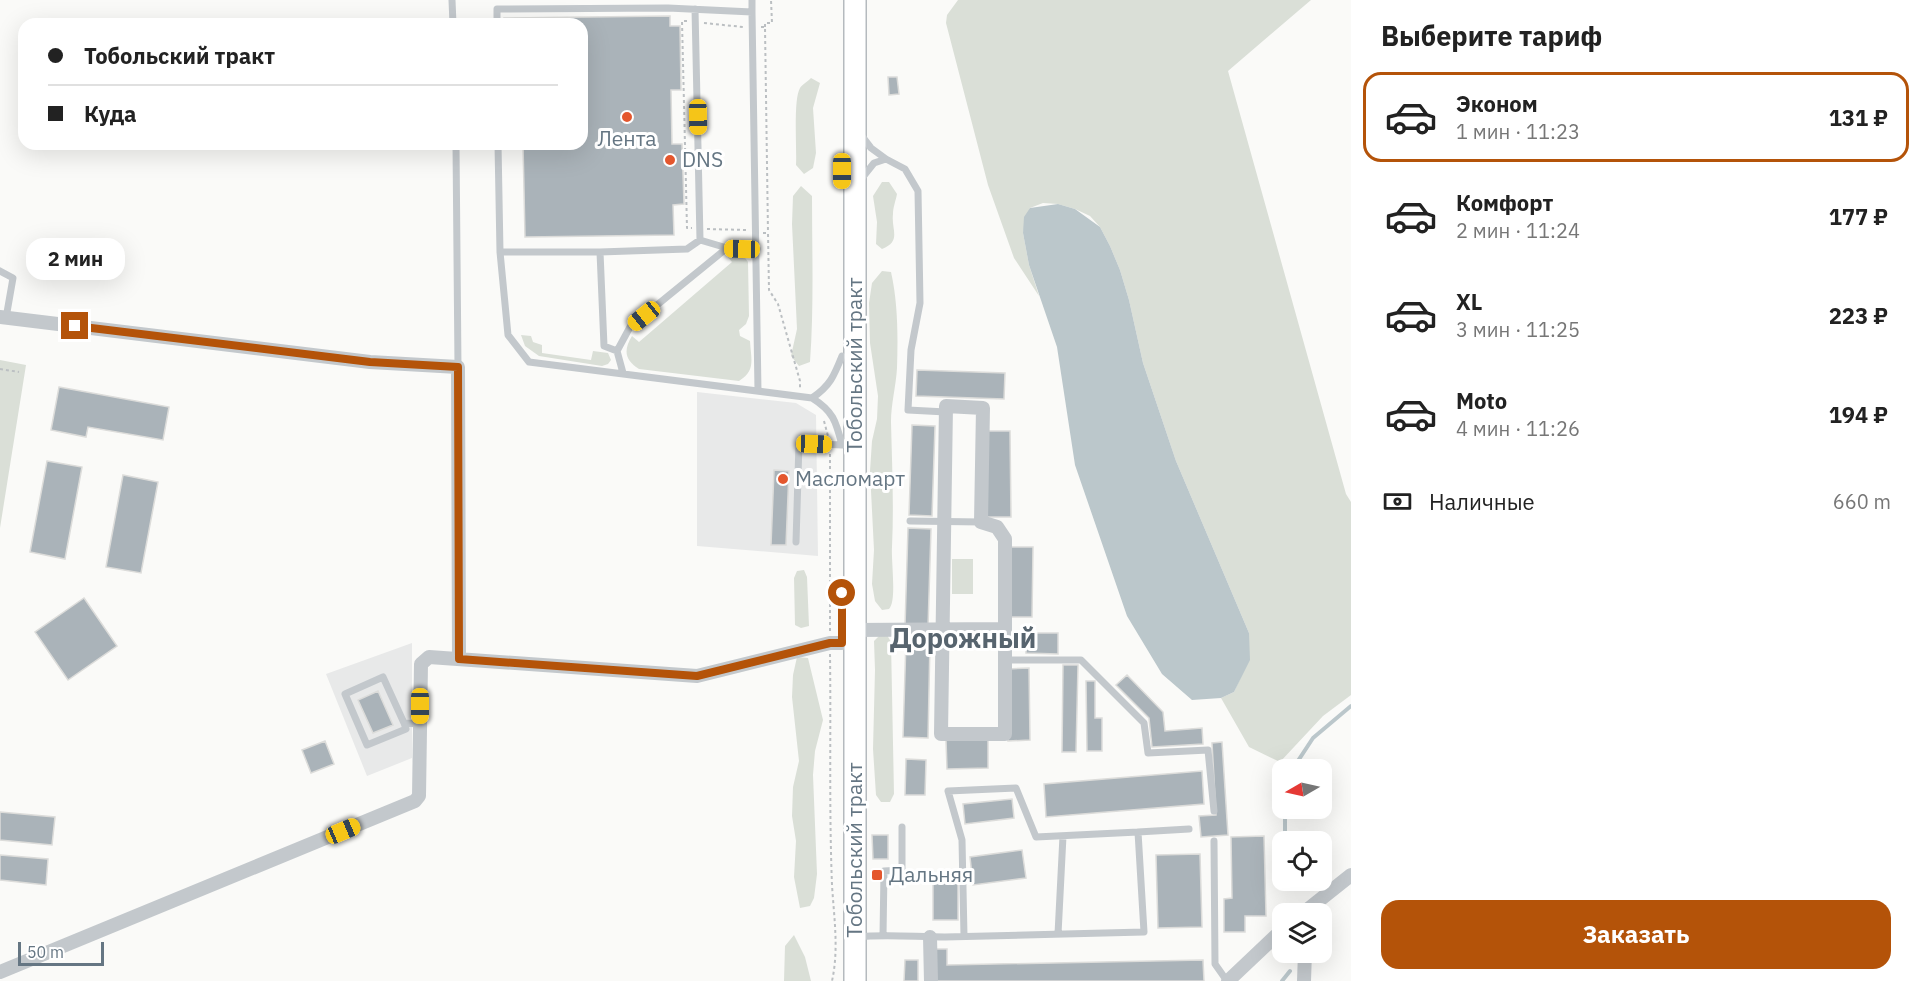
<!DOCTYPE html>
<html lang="ru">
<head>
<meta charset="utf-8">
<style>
  :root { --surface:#fff; --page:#f6f6f6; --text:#222; --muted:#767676; --line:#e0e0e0; --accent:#b45309 }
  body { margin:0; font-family:"IBM Plex Sans",sans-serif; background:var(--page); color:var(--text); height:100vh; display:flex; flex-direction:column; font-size:22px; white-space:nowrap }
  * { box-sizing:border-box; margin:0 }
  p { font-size:20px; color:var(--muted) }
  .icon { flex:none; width:33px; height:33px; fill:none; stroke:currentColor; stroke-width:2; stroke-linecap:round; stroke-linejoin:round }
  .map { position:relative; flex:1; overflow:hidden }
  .side { display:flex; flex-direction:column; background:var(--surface); width:570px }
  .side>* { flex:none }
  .hud { position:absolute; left:18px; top:18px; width:570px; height:132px; border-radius:18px; box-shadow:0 6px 24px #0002; display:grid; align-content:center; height:132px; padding:0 30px; background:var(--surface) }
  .needle { width:39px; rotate:261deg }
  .controls { position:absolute; left:1272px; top:759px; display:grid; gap:12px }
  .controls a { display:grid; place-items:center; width:60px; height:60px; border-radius:12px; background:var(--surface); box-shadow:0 6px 24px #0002; font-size:30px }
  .scale { position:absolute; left:18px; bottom:15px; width:86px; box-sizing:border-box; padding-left:6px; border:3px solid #657683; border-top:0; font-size:16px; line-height:21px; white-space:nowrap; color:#657683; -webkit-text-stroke:4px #fff; paint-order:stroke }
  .end { position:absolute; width:27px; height:27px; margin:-14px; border:8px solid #b45309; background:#fff; box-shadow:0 0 0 3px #fff }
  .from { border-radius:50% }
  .bubble { position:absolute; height:42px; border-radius:18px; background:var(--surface); box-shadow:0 6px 24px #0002; font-size:20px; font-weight:700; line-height:42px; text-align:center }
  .car { position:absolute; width:18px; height:36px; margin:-18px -9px; border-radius:8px; box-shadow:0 0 4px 2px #0007; background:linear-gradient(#f5c518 24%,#345 0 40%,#f5c518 0 76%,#345 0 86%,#f5c518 0) }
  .hud b { display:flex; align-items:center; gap:21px; height:57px; font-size:22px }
  .hud b+b { border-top:2px solid var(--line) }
  .hud i { width:15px; height:15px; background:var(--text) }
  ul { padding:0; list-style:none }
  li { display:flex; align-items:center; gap:18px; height:90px; margin:0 12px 9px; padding:0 18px; border:3px solid transparent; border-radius:18px }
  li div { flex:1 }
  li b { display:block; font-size:22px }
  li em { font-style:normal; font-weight:700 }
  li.selected { border-color:var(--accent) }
  li>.icon { width:54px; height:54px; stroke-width:1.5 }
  h2 { padding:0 30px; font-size:27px; line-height:72px }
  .pay { display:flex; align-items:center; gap:15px; height:66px; padding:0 30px; font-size:22px }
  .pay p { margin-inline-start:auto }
  .cta { display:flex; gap:12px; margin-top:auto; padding:12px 30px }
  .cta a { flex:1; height:69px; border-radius:18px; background:var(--accent); color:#fff; font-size:24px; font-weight:700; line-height:69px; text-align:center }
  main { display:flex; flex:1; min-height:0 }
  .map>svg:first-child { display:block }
</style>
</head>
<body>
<main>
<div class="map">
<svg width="1351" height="981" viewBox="0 0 1351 981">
  <rect width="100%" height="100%" fill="#fafaf8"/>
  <path fill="#e8e9e9" d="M697,392L796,403L816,415L818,556L697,546Z
    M412,643V758L367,776L326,674Z"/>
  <path fill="#dadfd7" d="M958,0H1311L1228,71L1346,494L1351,502V695L1323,716L1280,762L1249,747L1221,698L1234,692L1240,679L1249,633L1176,461L1143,363L1129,300L1120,270L1110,246L1100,227L1090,216L1075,209L1058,204L1043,203L1030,208L1023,233L1029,265L1039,296L1014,258L988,185L946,23L947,15Z
    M811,78L820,83L813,108L816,153L813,168L804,174L796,165C797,148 793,100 800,88C802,85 808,81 811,78Z
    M882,182H889L897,194C896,200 893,207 893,214C891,230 902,241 882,249L876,244L877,222L873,196Z
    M801,186L812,196C812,251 814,307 810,362L799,366L791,356L797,329L792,224L793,196Z
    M733,252L743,255L748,262L749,316L746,324L739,330L740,336L750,341C751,359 756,371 739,381L639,369C625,360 623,351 632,336L639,342L732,262L726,255Z
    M882,271L891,272C898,303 898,336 897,368C896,386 891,404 891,422C892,464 894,505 892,547C891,561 897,601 889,609L882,610L875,601L872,584L874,550L870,471L872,441L877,419L878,396L870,343L869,303L872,283Z
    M521,335L531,336L533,342L542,345V353L591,360L593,351L608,353L611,360L608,364L602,366L539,356L525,346Z
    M0,360L26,365L0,528Z
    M952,559H973V594H952Z
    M804,570L807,577L809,626L801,628L795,625L794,578L797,571Z
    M880,635H887L891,642L894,794L890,802H881L876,795L873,749L875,670L874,641Z
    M797,657L808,658L823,720L815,751L813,775L817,874L814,898L810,906L800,908L794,877L796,841L792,816L793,787L799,761L792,697L793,675Z
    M794,935L805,957L811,981H784L785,946Z"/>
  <path fill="#bbc7cb" d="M1058,204L1075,209L1100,227L1110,246L1120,270L1129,300L1143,363L1176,461L1249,633L1250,660L1234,692L1221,698L1192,700L1162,674L1127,616L1075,465L1057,347L1029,265L1023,233L1024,217L1030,208Z"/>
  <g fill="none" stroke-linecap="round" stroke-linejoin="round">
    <path stroke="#bbc7cb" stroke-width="4" d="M1292,770L1313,738L1351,706
      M1285,842V808
      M1285,888V880
      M1282,981L1290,971"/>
  </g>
  <path fill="#aab3b9" stroke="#dcdcda" stroke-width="1.5" d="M670,16V26H680L681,90H671L672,144H682L684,204L673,205L674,235L525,237L523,144H582V24H504V18Z
    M888,77H897L899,94L889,95Z
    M917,370L1005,373L1004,399L916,396Z
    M59,387L169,407L163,440L88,427L86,437L51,430Z
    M912,425L935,426L932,516L909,515Z
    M986,431H1010L1011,517H987Z
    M47,461L82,467L65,559L30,552Z
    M774,470L789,471L786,545H771Z
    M123,475L158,482L141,573L106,567Z
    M908,528L931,529L928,627L905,626Z
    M1007,547H1033L1032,617H1007Z
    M84,598L117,646L68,680L35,632Z
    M1026,633H1058V654L1026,653Z
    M906,640L930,641L928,738L903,737Z
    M1063,665H1078L1076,752H1062Z
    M1029,668L1030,740L1008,741L1007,669Z
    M1127,675L1163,712L1165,731L1202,728L1203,744L1152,747L1149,718L1116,685Z
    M1086,681H1095V718H1102V751H1087Z
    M378,691L393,725L373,733L358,700Z
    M988,739V768L947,769L946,740Z
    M325,741L334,764L311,773L302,750Z
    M1222,742L1228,835L1201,837L1199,816L1216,815L1212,743Z
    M906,759L926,760L925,795H905Z
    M1202,771L1204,804L1046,817L1044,784Z
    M1012,799L1014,818L965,824L963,804Z
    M0,812L55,817L52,845L0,840Z
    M872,835H888V859H873Z
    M1264,836L1266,916H1245V932H1224V899L1232,898L1231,837Z
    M1022,850L1026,878L973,885L970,857Z
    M1200,854L1202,927L1158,928L1156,855Z
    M0,855L48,859L46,885L0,880Z
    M933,874H958V920H933Z
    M936,949H947V965L1203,960L1204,981H936Z
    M905,960H918V981H904Z"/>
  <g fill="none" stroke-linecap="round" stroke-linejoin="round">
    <g stroke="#b5babe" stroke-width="24">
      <path id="primary" d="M855,981V0"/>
    </g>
    <path stroke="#bbbfc2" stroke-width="2" stroke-dasharray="3 3" stroke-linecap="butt" d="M687,21H682L687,228H692
      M704,23L743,27
      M761,27H765L768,233
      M765,27V23H772L771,0
      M707,229L746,230
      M763,233H768L769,290L778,304L800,381V388
      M0,369L19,372
      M824,421L828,436
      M830,631V454
      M830,654C831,731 829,808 832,885C834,918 839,949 832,981"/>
    <path stroke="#c3c8cc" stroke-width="7" d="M452,0L453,24
      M752,0V12
      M497,24V9L668,8L752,12L758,391
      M861,135L871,148L886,159L874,163L862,178
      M456,144L458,367
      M498,144L500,252L508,335L529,362L812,398C833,411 836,421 842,445L799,443L796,542
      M886,159L905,169L918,191L920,303L911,350L908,410L946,412
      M700,240L727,248
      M500,252H600
      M0,271L13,278L6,318
      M617,351L630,327L727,248L757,249
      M623,373L617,351L604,346L600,252L687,249L700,240L695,9
      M812,398C830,386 834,376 842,356
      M910,521L981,522
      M1005,660H1081L1144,723L1148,753L1208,750L1214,811
      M404,723L406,729L367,745L345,694L383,677L404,723L420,724
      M1138,832L1189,829
      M1214,841L1215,964L1227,981
      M1058,934L1063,836
      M883,936L884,871L902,870V827
      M857,937C886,934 916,937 945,937C1011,935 1078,934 1144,932L1138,832L1036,837L1016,788L948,791L962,840L964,936"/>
    <path stroke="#c3c8cc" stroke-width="14" d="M0,317L370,362L458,367L459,659
      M946,406L983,408L981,522L997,527L1005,539V734H941Z
      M855,630L1004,629
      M1302,914L1351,875
      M930,937L931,981
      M0,972L415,801L419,796L421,664L429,657L697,676L830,643H842
      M1228,981L1282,930
      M1304,981L1305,952"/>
    <use href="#primary" stroke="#fff" stroke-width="21"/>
  </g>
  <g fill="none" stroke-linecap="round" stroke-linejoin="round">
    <path stroke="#b45309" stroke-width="8" d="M75,326L370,362L458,367L459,659L697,676L830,643H842V593"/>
  </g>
  <g fill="#e4572e" stroke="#fff" stroke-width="2">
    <circle cx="627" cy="117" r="6"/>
    <circle cx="670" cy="160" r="6"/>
    <circle cx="783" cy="479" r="6"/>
    <rect x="871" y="869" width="12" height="12" rx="3"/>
  </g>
  <g text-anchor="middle" stroke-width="6" stroke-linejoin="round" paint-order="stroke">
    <g font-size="21" fill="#657683" stroke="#fff" text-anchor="start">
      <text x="627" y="146" text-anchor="middle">Лента</text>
      <text x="682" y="167">DNS</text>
      <text x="795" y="486">Масломарт</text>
      <text x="889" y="882">Дальняя</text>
    </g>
    <g font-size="21" fill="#657683" stroke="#fff">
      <text transform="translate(855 365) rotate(-90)" y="7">Тобольский тракт</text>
      <text transform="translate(855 850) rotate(-90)" y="7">Тобольский тракт</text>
    </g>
    <g font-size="27" font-weight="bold" fill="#57646e" stroke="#fff">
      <text x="963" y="648">Дорожный</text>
    </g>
  </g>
</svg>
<div class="controls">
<a><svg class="needle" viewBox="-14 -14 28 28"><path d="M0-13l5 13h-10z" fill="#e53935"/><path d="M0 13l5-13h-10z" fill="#767676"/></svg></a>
<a><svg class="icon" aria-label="locate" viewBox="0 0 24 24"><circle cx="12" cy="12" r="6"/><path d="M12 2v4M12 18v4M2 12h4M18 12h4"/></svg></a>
<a><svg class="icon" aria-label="layers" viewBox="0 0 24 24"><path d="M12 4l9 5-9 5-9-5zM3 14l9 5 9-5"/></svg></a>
</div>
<div class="scale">50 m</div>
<i class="end from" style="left:842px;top:593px"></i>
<i class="end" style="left:75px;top:326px"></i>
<div class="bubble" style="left:26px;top:238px;width:99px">2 мин</div>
<i class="car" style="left:698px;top:117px;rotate:179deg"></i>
<i class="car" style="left:842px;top:171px;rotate:180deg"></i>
<i class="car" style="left:742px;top:249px;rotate:271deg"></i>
<i class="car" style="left:644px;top:316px;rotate:231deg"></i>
<i class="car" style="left:814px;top:444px;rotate:92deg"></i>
<i class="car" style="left:420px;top:706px;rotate:180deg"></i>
<i class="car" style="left:343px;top:831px;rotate:67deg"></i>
<div class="hud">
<b><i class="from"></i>Тобольский тракт</b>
<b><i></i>Куда</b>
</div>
</div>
<section class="side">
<h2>Выберите тариф</h2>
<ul>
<li class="selected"><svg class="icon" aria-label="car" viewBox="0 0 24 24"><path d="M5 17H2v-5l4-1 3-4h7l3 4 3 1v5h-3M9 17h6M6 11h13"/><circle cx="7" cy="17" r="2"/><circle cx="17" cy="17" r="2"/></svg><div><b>Эконом</b><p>1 мин · 11:23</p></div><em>131 ₽</em></li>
<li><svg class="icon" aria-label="car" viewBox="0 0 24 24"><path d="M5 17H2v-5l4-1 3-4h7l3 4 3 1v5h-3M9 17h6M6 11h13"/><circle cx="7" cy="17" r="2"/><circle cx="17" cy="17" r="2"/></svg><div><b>Комфорт</b><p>2 мин · 11:24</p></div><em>177 ₽</em></li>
<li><svg class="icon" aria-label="car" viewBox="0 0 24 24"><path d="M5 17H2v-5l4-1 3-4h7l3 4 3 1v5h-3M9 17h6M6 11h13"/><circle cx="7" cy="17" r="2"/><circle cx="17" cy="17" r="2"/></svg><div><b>XL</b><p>3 мин · 11:25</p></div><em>223 ₽</em></li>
<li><svg class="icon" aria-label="car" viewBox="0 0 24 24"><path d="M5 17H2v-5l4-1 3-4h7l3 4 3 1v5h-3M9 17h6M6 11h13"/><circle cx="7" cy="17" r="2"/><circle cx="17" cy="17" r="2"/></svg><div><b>Moto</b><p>4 мин · 11:26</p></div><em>194 ₽</em></li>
</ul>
<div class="pay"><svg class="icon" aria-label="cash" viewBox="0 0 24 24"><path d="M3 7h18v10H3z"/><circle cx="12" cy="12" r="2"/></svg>Наличные<p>660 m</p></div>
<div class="cta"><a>Заказать</a></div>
</section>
</main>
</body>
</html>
